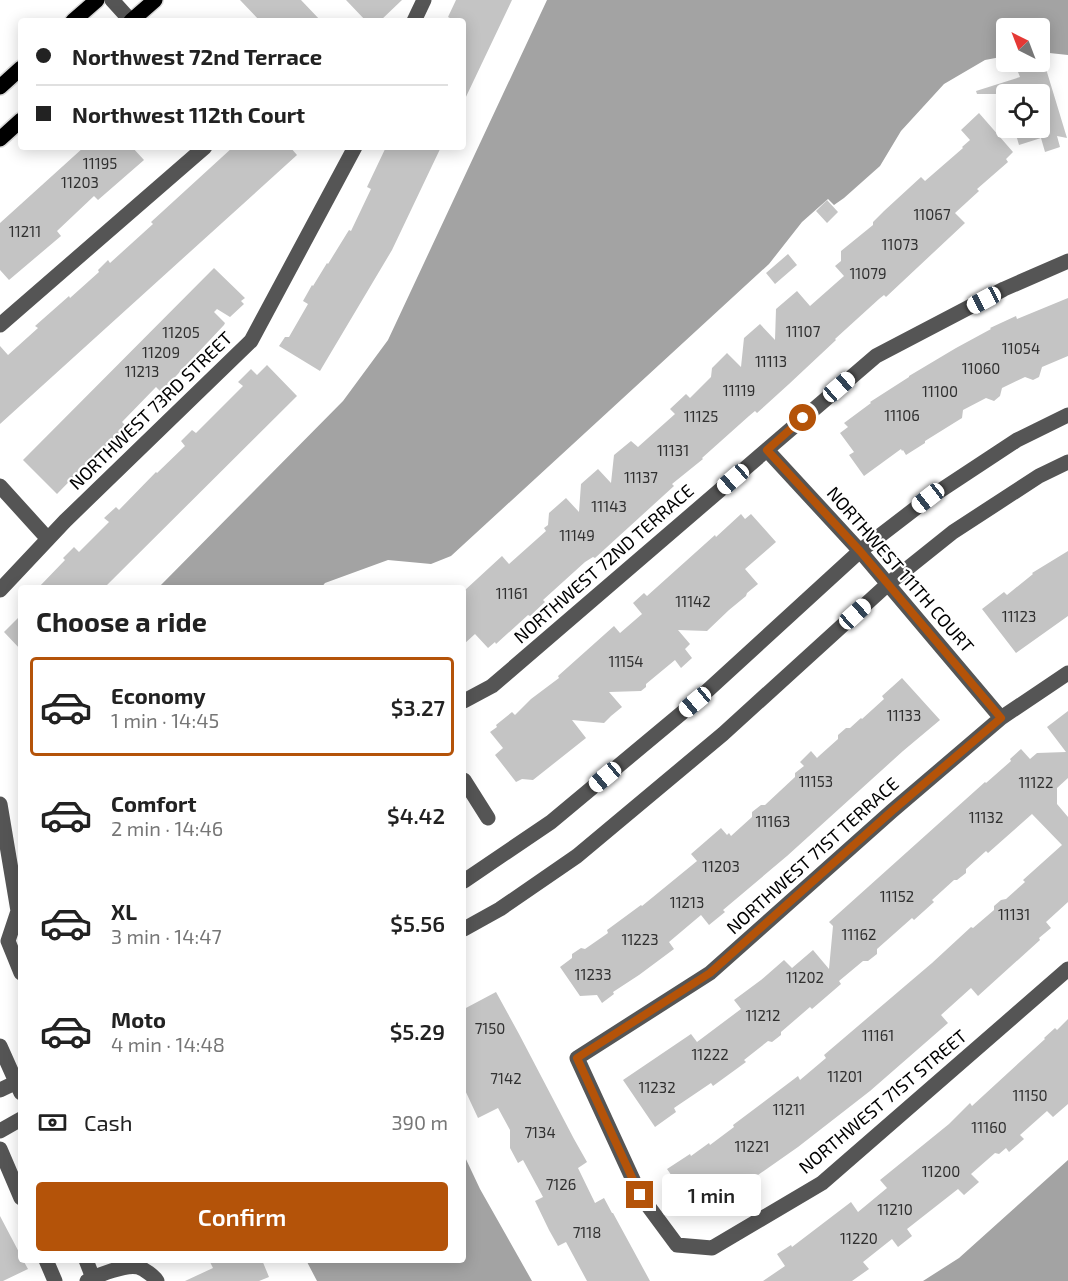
<!DOCTYPE html>
<html lang="en">
<head>
<meta charset="utf-8">
<style>
  :root { --surface:#fff; --page:#f2f2f2; --text:#222; --muted:#767676; --line:#e0e0e0; --accent:#b45309 }
  body { margin:0; font-family:"Exo 2",sans-serif; background:var(--page); color:var(--text); height:100vh; display:flex; flex-direction:column; font-size:22px; white-space:nowrap }
  * { box-sizing:border-box; margin:0 }
  p { font-size:20px; color:var(--muted) }
  .icon { flex:none; width:33px; height:33px; fill:none; stroke:currentColor; stroke-width:2; stroke-linecap:round; stroke-linejoin:round }
  .map { position:relative; flex:1; overflow:hidden }
  .sheet { position:absolute; left:18px; top:585px; width:448px; height:678px; display:flex; flex-direction:column; background:var(--surface); border-radius:6px; box-shadow:0 3px 15px #0003 }
  .sheet>* { flex:none }
  .top-card { position:absolute; left:18px; top:18px; width:448px; height:132px; border-radius:6px; box-shadow:0 3px 15px #0003; display:grid; align-content:center; height:132px; padding:0 18px; background:var(--surface) }
  .needle { width:39px; rotate:318deg }
  .buttons { position:absolute; left:996px; top:18px; display:grid; gap:12px }
  .buttons a { display:grid; place-items:center; width:54px; height:54px; border-radius:6px; background:var(--surface); box-shadow:0 3px 15px #0003; font-size:30px }
  .end { position:absolute; width:27px; height:27px; margin:-14px; border:8px solid #b45309; background:#fff; box-shadow:0 0 0 3px #fff }
  .from { border-radius:50% }
  .bubble { position:absolute; height:42px; border-radius:6px; background:var(--surface); box-shadow:0 3px 15px #0003; font-size:20px; font-weight:600; line-height:42px; text-align:center }
  .car { position:absolute; width:18px; height:36px; margin:-18px -9px; border-radius:8px; box-shadow:0 0 4px 2px #0007; background:linear-gradient(#fff 24%,#345 0 40%,#fff 0 76%,#345 0 86%,#fff 0) }
  .top-card b { display:flex; align-items:center; gap:21px; height:57px; font-size:22px }
  .top-card b+b { border-top:2px solid var(--line) }
  .top-card i { width:15px; height:15px; background:var(--text) }
  ul { padding:0; list-style:none }
  li { display:flex; align-items:center; gap:18px; height:99px; margin:0 12px 9px; padding:0 6px; border:3px solid transparent; border-radius:6px }
  li div { flex:1 }
  li b { display:block; font-size:22px }
  li em { font-style:normal; font-weight:600 }
  li.current { border-color:var(--accent) }
  li>.icon { width:54px; height:54px; stroke-width:1.5 }
  h2 { padding:0 18px; font-size:27px; line-height:72px }
  .pay { display:flex; align-items:center; gap:15px; height:66px; padding:0 18px; font-size:22px }
  .pay p { margin-inline-start:auto }
  .cta { display:flex; gap:12px; margin-top:auto; padding:12px 18px }
  .cta a { flex:1; height:69px; border-radius:6px; background:var(--accent); color:#fff; font-size:24px; font-weight:600; line-height:69px; text-align:center }
  .map>svg:first-child { display:block }
</style>
</head>
<body>
<div class="map">
<svg width="1068" height="1281" viewBox="0 0 1068 1281">
  <rect width="100%" height="100%" fill="#fff"/>
  <path fill="#a3a3a3" d="M547,0H1068V55L1040,52V28H1006V56L985,60L944,84L901,131L880,166L844,198L834,205L828,199L802,222L769,264L451,556L431,564L388,560L325,583L321,588H158L343,401L388,340Z
    M464,1155L480,1189L532,1281H317L306,1260H464Z
    M1068,1160V1281H923L959,1258Z"/>
  <path fill="#c4c4c4" d="M240,0H301L321,21H260Z
    M346,0H402L380,21H366Z
    M456,0H512L464,101V21H455L448,17Z
    M1043,59L1067,138L1057,136L1060,147L1045,152L1041,138L1019,145L1014,128H1040V94H977L976,91L1020,77L1018,72L1034,67L1036,72L1040,71V60Z
    M979,113L1013,152L1006,159L1008,162L977,189L979,191L955,213L965,223L886,297L884,295L879,299L835,339L836,340L789,384L757,413L755,411L749,416L702,458L703,459L672,484L674,486L595,558L593,557L585,562L543,600L545,602L530,616L528,615L496,644L495,642L488,648L475,634L464,644V591L502,556L509,564L546,531L544,528L548,525L549,513L566,498L579,512L581,484L598,469L611,483L614,455L631,441L638,447L675,414L670,409L686,394L690,398L711,377L712,368L727,353L741,367L744,338L760,324L775,340L776,309L797,291L810,306L844,276L835,266L841,261V251L873,225V222L884,211L921,177L925,181L963,148L962,147L970,140L961,130Z
    M84,147H132L144,160L98,200L94,196L57,231L61,236L9,280L0,270V223Z
    M233,147H290L297,155L0,424V346L8,355L38,328L35,326L69,296L70,298L99,272L98,270L108,260L110,263L153,224L151,222Z
    M386,147H441L392,250L320,371L279,346L285,337H289L308,304L303,301L312,285L313,286L327,263L328,264L349,230L351,231L371,189L367,187Z
    M827,200L838,212L827,223L816,211Z
    M788,254L797,265L775,284L766,273Z
    M214,268L245,298L241,301L244,304L230,317L217,309L214,312L225,323L224,325L161,392L156,387L122,422L126,426L101,451L100,450L57,494L23,460Z
    M1068,298V356L1042,367L1039,377L1033,380L1025,377L1002,388L1000,396L994,401L986,398L963,410L962,418L925,441V443L906,455L903,450L902,451L901,449L864,476L849,455L854,452L840,433L848,427L844,423L871,403L870,402L909,377V376L956,348L991,329L990,328L1016,316L1017,319Z
    M267,365L297,396L104,588H38L65,560L63,558L74,547L79,552L109,522L104,518L116,507L119,510L156,472L157,473L185,446L181,441L192,430L196,433L243,386L238,382L251,369L257,375Z
    M741,514L745,519L751,514L776,542L745,569L758,584L747,593L746,596L729,610L707,631L678,630L690,644L685,649L692,658L681,668L675,660L646,684V687L641,691L609,692L622,707L611,716L604,723L572,720L586,738L533,780L522,779L516,782L495,755L503,748L490,732L497,727L496,725L512,712L515,715L531,699L559,678L558,676L614,626L620,633L642,614L633,603L644,593L647,596L715,535L716,537Z
    M1068,551V616L1016,653L982,609L1004,592L1007,595L1033,574L1032,573Z
    M21,615V650L4,632Z
    M902,678L940,720L903,751L787,856L723,910L725,912L709,925L701,915L669,942L674,949L639,975L613,992L614,994L602,1003L597,995L580,996L560,967L572,958V954L581,948L585,949L608,933L607,930L641,905L642,906L697,861L691,854L721,828L727,835L729,833L731,836L752,817V812L761,805H765L795,777V773L804,766L800,762L811,751L817,758L819,756L838,739V735L846,728H850L861,718L862,719L884,699L882,696Z
    M1068,711V778L1057,788V804L1068,817V902L1046,922L1051,928L1039,938L1040,940L978,996L971,988L941,1015L948,1023L870,1091L798,1147L748,1182L699,1215L667,1169L690,1154L691,1156L709,1143L710,1145L734,1127L733,1125L798,1076L800,1080L826,1058L824,1055L932,963L971,927L973,928L994,910V906L1001,900L1006,899L1025,882L1023,880L1062,845L1032,814L988,853L986,851L966,869V873L957,880H954L932,900L934,902L914,920L912,918L877,949V954L868,961H863L839,981L841,984L812,1009L810,1007L781,1032V1035L772,1042L768,1041L744,1060L746,1062L713,1086L711,1083L674,1108L676,1112L655,1127L623,1080L691,1034L697,1042L741,1009L734,1000L761,980L784,960L792,968L813,950L829,969L833,926L829,922L985,782L986,783L1011,761L1010,759L1021,749L1030,759L1037,753L1066,752L1047,727Z
    M496,992L519,1034L574,1139L587,1162L578,1168L595,1203L604,1198L612,1213H613L650,1281H587L566,1242L558,1246L549,1230L535,1201L543,1197L523,1160L518,1163L510,1148V1130L498,1108L478,1118L464,1088V1009Z
    M1068,1019V1104L1053,1117L1047,1111L1020,1135L1024,1139L1009,1152L1006,1148L999,1154L995,1153L971,1174L979,1182L964,1195L958,1189L907,1229L912,1236L898,1247L892,1239L863,1262L869,1269L852,1281H763L785,1266L777,1254L791,1245L792,1247L851,1202L858,1212L887,1188L880,1180L949,1124L970,1103L972,1106L1045,1039L1044,1038L1055,1028L1057,1030Z
    M0,1216L21,1256V1260H23L28,1269L3,1281H0Z
    M209,1260H262L269,1277L259,1281H185L213,1268Z"/>
  <g fill="none" stroke-linecap="round" stroke-linejoin="round">
    <g stroke="#dbdbdb" stroke-width="18">
      <path id="major" d="M73,21L97,0
        M131,21L155,0
        M0,87L21,68
        M0,139L21,120"/>
    </g>
    <path stroke="#555" stroke-width="15" d="M112,0L131,21
      M414,21L424,0
      M0,325L205,147
      M767,450L860,551L1001,718
      M0,486L48,539
      M0,590L65,521L251,341L355,147
      M1068,673L1001,718L892,811L710,973L577,1058L640,1195L677,1245L712,1248L822,1183L1068,969
      M464,701L492,686L876,356L1004,289L1068,261
      M464,780L488,818
      M0,804L18,911L8,941L21,973
      M464,881L551,822L695,702L860,551L929,498L1017,440L1068,415
      M464,929L500,909L577,856L723,734L888,584L953,532L1039,476L1068,462
      M0,1046L21,1093
      M0,1090L21,1080
      M0,1131L21,1119
      M0,1149L21,1198
      M46,1260L55,1281
      M86,1260L93,1278
      M87,1281C98,1275 126,1264 138,1267C144,1269 154,1276 157,1281"/>
    <use href="#major" stroke="#000" stroke-width="15"/>
  </g>
  <g fill="none" stroke-linecap="round" stroke-linejoin="round">
    <path stroke="#b45309" stroke-width="8" d="M640,1195L577,1058L710,973L892,811L1001,718L860,551L767,450L803,418"/>
  </g>
  <g text-anchor="middle" stroke-width="4.5" stroke-linejoin="round" paint-order="stroke">
    <g font-size="15" fill="#313131">
      <text x="100" y="169">11195</text>
      <text x="80" y="188">11203</text>
      <text x="932" y="220">11067</text>
      <text x="25" y="237">11211</text>
      <text x="900" y="250">11073</text>
      <text x="868" y="279">11079</text>
      <text x="803" y="337">11107</text>
      <text x="181" y="338">11205</text>
      <text x="1021" y="354">11054</text>
      <text x="161" y="358">11209</text>
      <text x="771" y="367">11113</text>
      <text x="981" y="374">11060</text>
      <text x="142" y="377">11213</text>
      <text x="739" y="396">11119</text>
      <text x="940" y="397">11100</text>
      <text x="902" y="421">11106</text>
      <text x="701" y="422">11125</text>
      <text x="673" y="456">11131</text>
      <text x="641" y="483">11137</text>
      <text x="609" y="512">11143</text>
      <text x="577" y="541">11149</text>
      <text x="512" y="599">11161</text>
      <text x="693" y="607">11142</text>
      <text x="1019" y="622">11123</text>
      <text x="626" y="667">11154</text>
      <text x="904" y="721">11133</text>
      <text x="816" y="787">11153</text>
      <text x="1036" y="788">11122</text>
      <text x="986" y="823">11132</text>
      <text x="773" y="827">11163</text>
      <text x="721" y="872">11203</text>
      <text x="897" y="902">11152</text>
      <text x="687" y="908">11213</text>
      <text x="1014" y="920">11131</text>
      <text x="859" y="940">11162</text>
      <text x="640" y="945">11223</text>
      <text x="593" y="980">11233</text>
      <text x="805" y="983">11202</text>
      <text x="763" y="1021">11212</text>
      <text x="490" y="1034">7150</text>
      <text x="878" y="1041">11161</text>
      <text x="710" y="1060">11222</text>
      <text x="845" y="1082">11201</text>
      <text x="506" y="1084">7142</text>
      <text x="657" y="1093">11232</text>
      <text x="1030" y="1101">11150</text>
      <text x="789" y="1115">11211</text>
      <text x="989" y="1133">11160</text>
      <text x="540" y="1138">7134</text>
      <text x="752" y="1152">11221</text>
      <text x="941" y="1177">11200</text>
      <text x="561" y="1190">7126</text>
      <text x="895" y="1215">11210</text>
      <text x="587" y="1238">7118</text>
      <text x="859" y="1244">11220</text>
    </g>
    <g font-size="18" fill="#000" stroke="#fff">
      <text transform="translate(151 411) rotate(-44)" y="6">NORTHWEST 73RD STREET</text>
      <text transform="translate(604 564) rotate(-41)" y="6">NORTHWEST 72ND TERRACE</text>
      <text transform="translate(900 570) rotate(49)" y="6">NORTHWEST 111TH COURT</text>
      <text transform="translate(813 856) rotate(-42)" y="6">NORTHWEST 71ST TERRACE</text>
      <text transform="translate(883 1102) rotate(-40)" y="6">NORTHWEST 71ST STREET</text>
    </g>
  </g>
</svg>
<div class="buttons">
<a><svg class="needle" viewBox="-14 -14 28 28"><path d="M0-13l5 13h-10z" fill="#e53935"/><path d="M0 13l5-13h-10z" fill="#767676"/></svg></a>
<a><svg class="icon" aria-label="locate" viewBox="0 0 24 24"><circle cx="12" cy="12" r="6"/><path d="M12 2v4M12 18v4M2 12h4M18 12h4"/></svg></a>
</div>
<i class="end from" style="left:803px;top:418px"></i>
<i class="end" style="left:640px;top:1195px"></i>
<div class="bubble" style="left:662px;top:1174px;width:99px">1 min</div>
<i class="car" style="left:984px;top:300px;rotate:242deg"></i>
<i class="car" style="left:839px;top:387px;rotate:49deg"></i>
<i class="car" style="left:733px;top:479px;rotate:229deg"></i>
<i class="car" style="left:928px;top:498px;rotate:232deg"></i>
<i class="car" style="left:855px;top:614px;rotate:48deg"></i>
<i class="car" style="left:695px;top:702px;rotate:230deg"></i>
<i class="car" style="left:605px;top:777px;rotate:230deg"></i>
<div class="top-card">
<b><i class="from"></i>Northwest 72nd Terrace</b>
<b><i></i>Northwest 112th Court</b>
</div>
<section class="sheet">
<h2>Choose a ride</h2>
<ul>
<li class="current"><svg class="icon" aria-label="car" viewBox="0 0 24 24"><path d="M5 17H2v-5l4-1 3-4h7l3 4 3 1v5h-3M9 17h6M6 11h13"/><circle cx="7" cy="17" r="2"/><circle cx="17" cy="17" r="2"/></svg><div><b>Economy</b><p>1 min · 14:45</p></div><em>$3.27</em></li>
<li><svg class="icon" aria-label="car" viewBox="0 0 24 24"><path d="M5 17H2v-5l4-1 3-4h7l3 4 3 1v5h-3M9 17h6M6 11h13"/><circle cx="7" cy="17" r="2"/><circle cx="17" cy="17" r="2"/></svg><div><b>Comfort</b><p>2 min · 14:46</p></div><em>$4.42</em></li>
<li><svg class="icon" aria-label="car" viewBox="0 0 24 24"><path d="M5 17H2v-5l4-1 3-4h7l3 4 3 1v5h-3M9 17h6M6 11h13"/><circle cx="7" cy="17" r="2"/><circle cx="17" cy="17" r="2"/></svg><div><b>XL</b><p>3 min · 14:47</p></div><em>$5.56</em></li>
<li><svg class="icon" aria-label="car" viewBox="0 0 24 24"><path d="M5 17H2v-5l4-1 3-4h7l3 4 3 1v5h-3M9 17h6M6 11h13"/><circle cx="7" cy="17" r="2"/><circle cx="17" cy="17" r="2"/></svg><div><b>Moto</b><p>4 min · 14:48</p></div><em>$5.29</em></li>
</ul>
<div class="pay"><svg class="icon" aria-label="cash" viewBox="0 0 24 24"><path d="M3 7h18v10H3z"/><circle cx="12" cy="12" r="2"/></svg>Cash<p>390 m</p></div>
<div class="cta"><a>Confirm</a></div>
</section>
</div>
</body>
</html>
